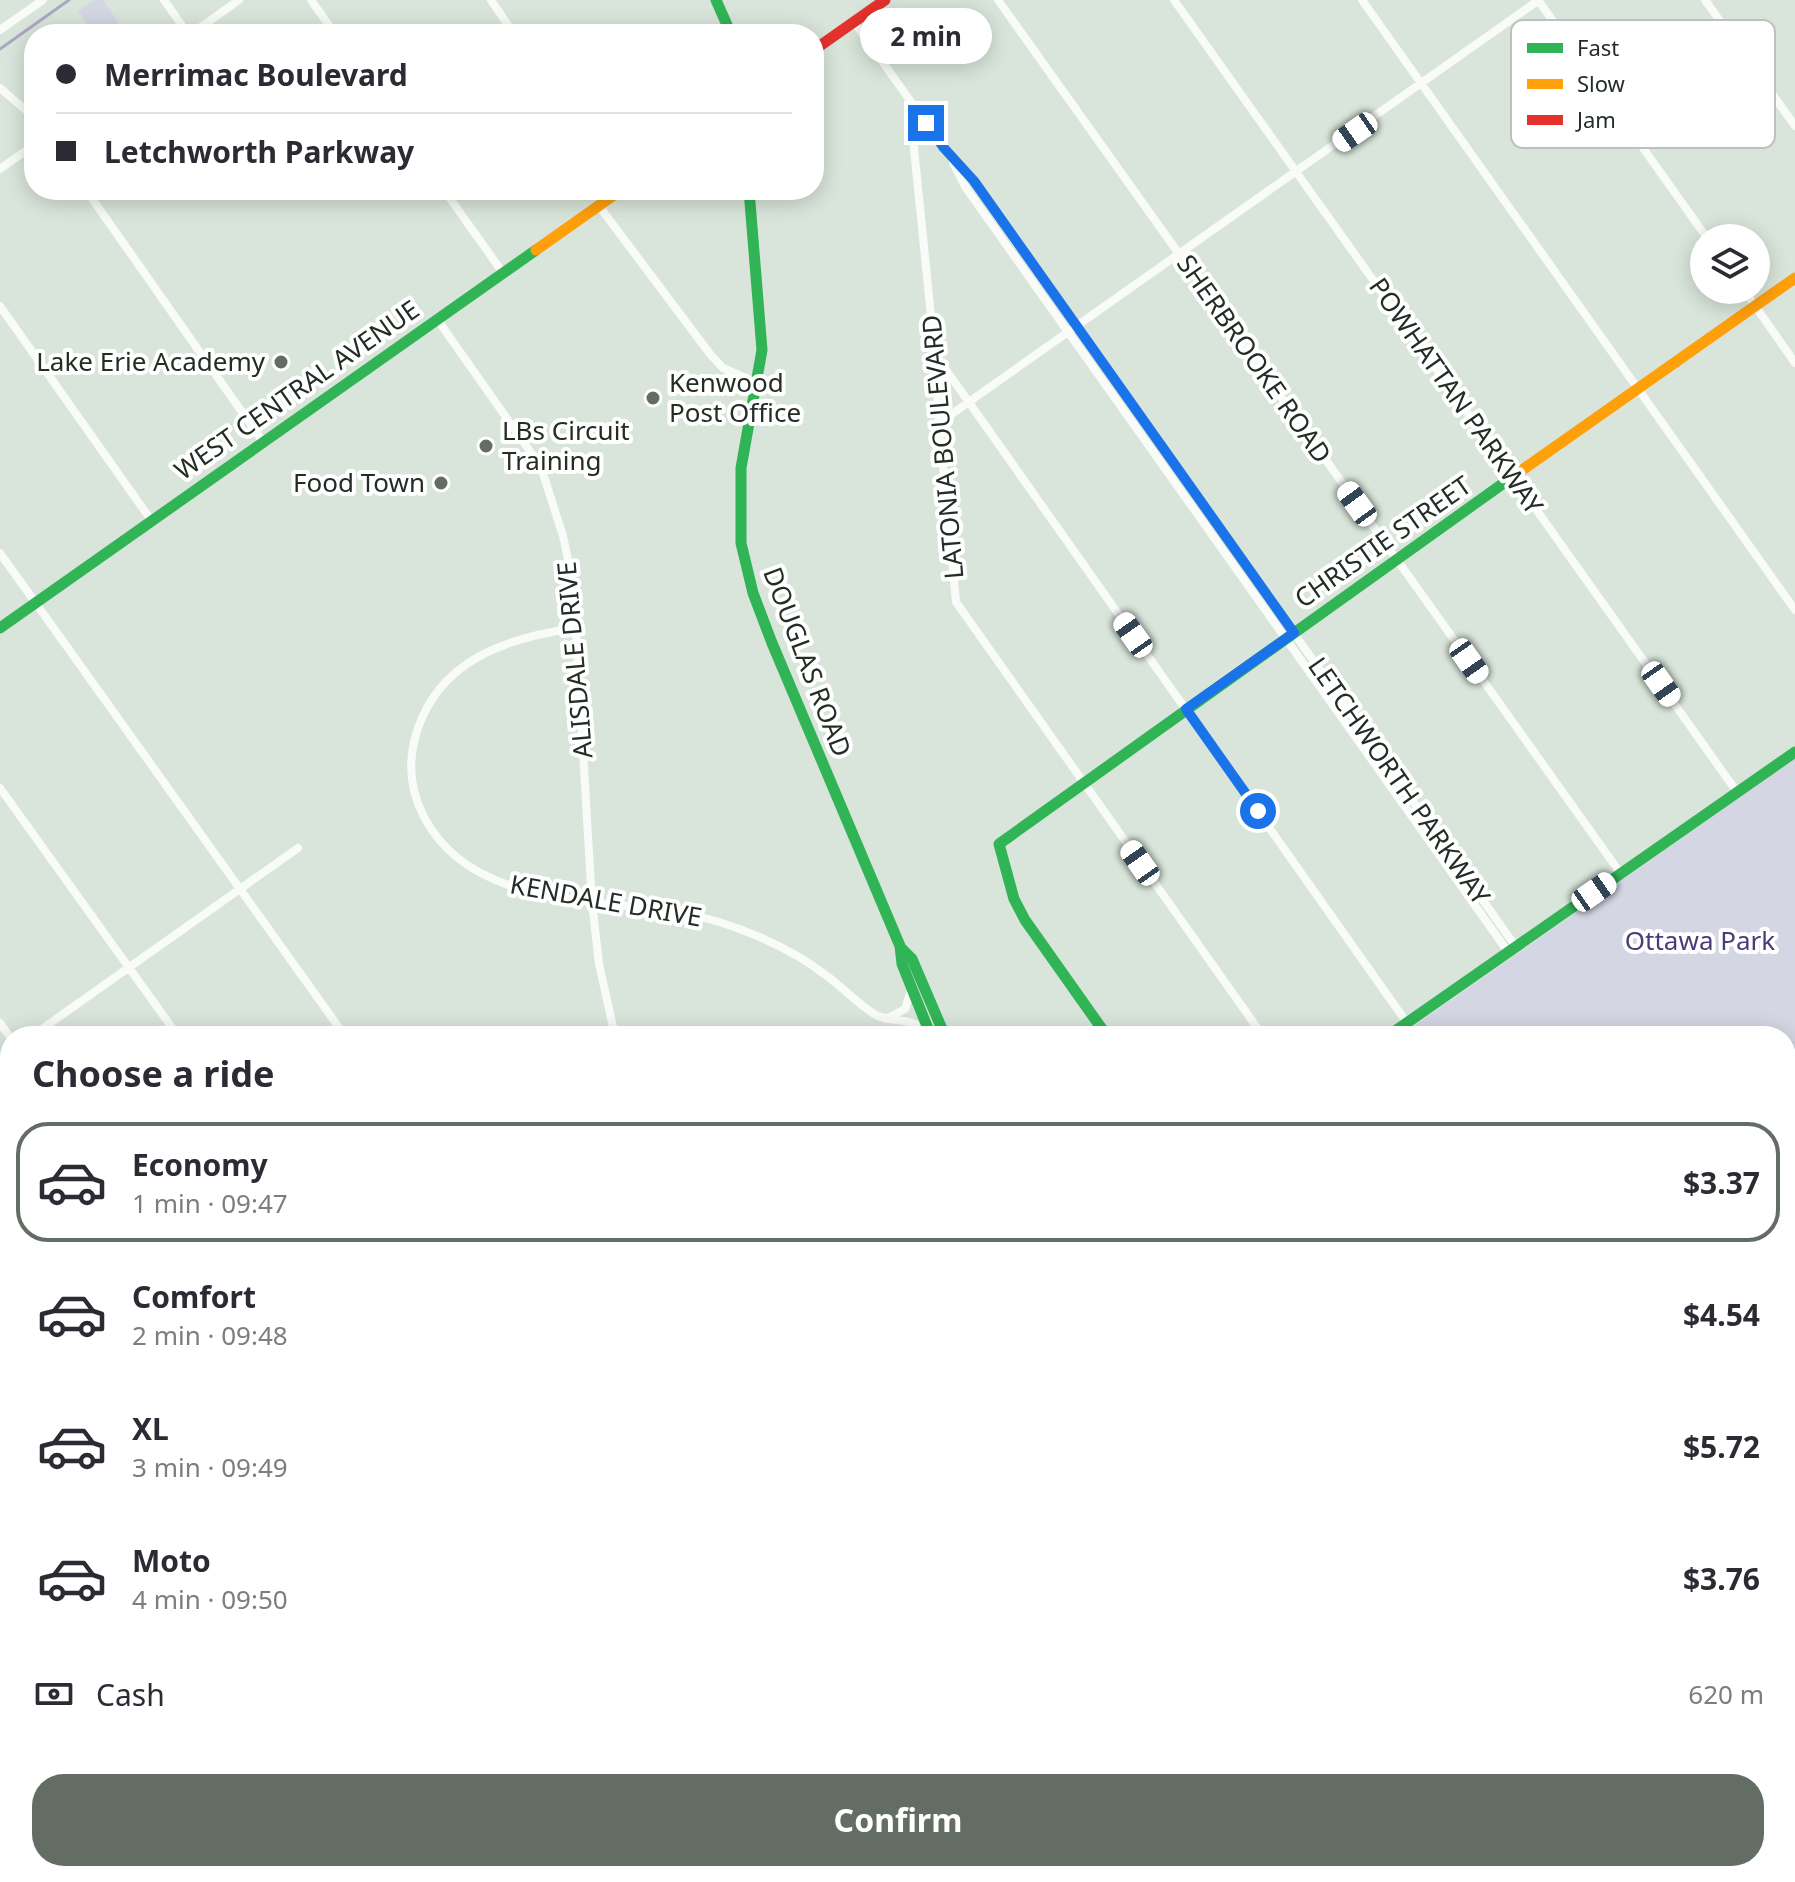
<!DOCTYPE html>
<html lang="en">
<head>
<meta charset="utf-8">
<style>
  :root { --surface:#fff; --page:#f2f2f3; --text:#2b2b33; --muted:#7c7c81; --line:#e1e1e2; --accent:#636d64 }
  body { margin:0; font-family:"Noto Sans",sans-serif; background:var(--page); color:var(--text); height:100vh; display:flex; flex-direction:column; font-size:30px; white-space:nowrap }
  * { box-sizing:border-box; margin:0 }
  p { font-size:26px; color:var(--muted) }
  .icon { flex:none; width:44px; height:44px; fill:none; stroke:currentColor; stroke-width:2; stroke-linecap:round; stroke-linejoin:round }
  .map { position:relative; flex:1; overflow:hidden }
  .details { position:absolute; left:0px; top:1026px; width:1796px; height:856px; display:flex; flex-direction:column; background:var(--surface); border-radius:32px 32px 0 0; box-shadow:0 4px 20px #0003 }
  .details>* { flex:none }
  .top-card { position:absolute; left:24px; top:24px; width:800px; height:176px; border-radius:32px; box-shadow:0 4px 20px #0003; display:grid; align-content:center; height:176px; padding:0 32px; background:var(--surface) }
  .buttons { position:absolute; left:1690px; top:224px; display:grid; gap:16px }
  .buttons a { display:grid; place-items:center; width:80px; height:80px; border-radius:50%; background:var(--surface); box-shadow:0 4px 20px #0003; font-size:40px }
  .end { position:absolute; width:36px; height:36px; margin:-18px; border:10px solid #1a73e8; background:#fff; box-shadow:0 0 0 4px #fff }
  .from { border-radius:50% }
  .bubble { position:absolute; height:56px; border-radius:28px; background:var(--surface); box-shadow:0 4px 20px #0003; font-size:26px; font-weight:700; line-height:56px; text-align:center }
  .car { position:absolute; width:24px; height:48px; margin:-24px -12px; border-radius:10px; box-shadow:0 0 6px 2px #0007; background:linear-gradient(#fff 24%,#345 0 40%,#fff 0 76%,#345 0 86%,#fff 0) }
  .top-card b { display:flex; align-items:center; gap:28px; height:76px; font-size:30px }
  .top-card b+b { border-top:2px solid var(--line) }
  .top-card i { width:20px; height:20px; background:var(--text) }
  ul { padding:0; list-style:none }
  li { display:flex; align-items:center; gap:24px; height:120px; margin:0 16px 12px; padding:0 16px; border:4px solid transparent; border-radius:32px }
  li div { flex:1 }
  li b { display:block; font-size:30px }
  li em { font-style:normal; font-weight:700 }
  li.current { border-color:var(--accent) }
  li>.icon { width:72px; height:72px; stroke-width:1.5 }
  h2 { padding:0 32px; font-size:36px; line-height:96px }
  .pay { display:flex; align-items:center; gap:20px; height:88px; padding:0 32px; font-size:30px }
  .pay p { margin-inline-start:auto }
  .primary-button { display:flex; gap:16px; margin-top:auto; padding:16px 32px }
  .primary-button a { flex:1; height:92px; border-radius:32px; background:var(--accent); color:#fff; font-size:32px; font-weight:700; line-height:92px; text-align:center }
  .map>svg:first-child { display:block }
</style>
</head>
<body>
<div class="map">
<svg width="1795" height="1882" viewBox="0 0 1795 1882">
  <rect width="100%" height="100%" fill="#d9e5da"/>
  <path fill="#d4d7e3" d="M94,0H103L126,34H93L78,11Z
    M1795,759V1882H1537L1530,1872H1786V1036H1400Z"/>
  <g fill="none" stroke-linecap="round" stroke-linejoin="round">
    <path stroke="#a9a7c3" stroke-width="3" d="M0,49L69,0"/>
    <path stroke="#f9fbf9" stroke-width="8" d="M164,0L188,34
      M311,0L335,34
      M491,0L514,34
      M998,0L1621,874
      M1174,0L1737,792
      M1362,0L1795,610
      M1538,0L1707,238
      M1705,0L1795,126
      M854,22L944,148L974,181L1516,947
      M0,30L43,0
      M191,34L239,0
      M0,88L34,117
      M909,99L935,356L939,423L956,602L1263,1036
      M953,163L966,188L1508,952
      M0,169L34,145
      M86,190L263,442
      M444,190L503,273
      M599,206L710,354L723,368L757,383
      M1744,290L1795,363
      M0,306L151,520
      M437,319L541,467L563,536L573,583L592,902L599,964L615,1036
      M937,357L1407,1023
      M939,423L1539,0
      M0,553L345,1036
      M575,628C513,637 449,656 422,718C407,752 407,784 424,817C477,919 625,893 719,922C757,934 795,951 827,976C843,988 857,1003 874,1014C887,1022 902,1018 915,1024C919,1027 924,1032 929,1036
      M0,788L178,1036
      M886,1019L905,1009L911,990
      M0,1023L10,1037
      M32,1036L298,848
      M0,1059L10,1052
      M0,1292L10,1306
      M0,1486L10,1479
      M0,1561L10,1575
      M0,1829L10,1843
      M31,1872L38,1882
      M414,1872L421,1882
      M591,1872L598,1882
      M772,1872L779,1882
      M942,1872L949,1882
      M340,1882L354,1872
      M605,1882L619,1872
      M1168,1882L1182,1872"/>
    <path stroke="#30b455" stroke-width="11" d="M716,0L731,34
      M749,190L762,350L741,468V543L753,593L772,643L900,946L902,964L931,1036
      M0,628L536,250
      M900,947L912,959L945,1036
      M1107,1036L1025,920L1014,899L999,844L1515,475
      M1388,1036L1795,752
      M70,1882L84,1872"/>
    <path stroke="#ff9f0a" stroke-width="11" d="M536,250L621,190
      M1515,475L1795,278
      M1478,1872L1484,1882
      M47,1882L61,1872"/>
    <path stroke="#e5322d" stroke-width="11" d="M814,50L885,0"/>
  </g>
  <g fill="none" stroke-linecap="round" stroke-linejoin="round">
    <path stroke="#1a73e8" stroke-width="10" d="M926,123L944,148L974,181L1294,633L1186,709L1258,811"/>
  </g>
  <g fill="#636d64" stroke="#fff" stroke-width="3">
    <circle cx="281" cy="362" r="8"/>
    <circle cx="653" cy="398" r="8"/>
    <circle cx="486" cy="446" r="8"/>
    <circle cx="441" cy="483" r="8"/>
  </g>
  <g text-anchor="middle" stroke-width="8" stroke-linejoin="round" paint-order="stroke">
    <g font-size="26" fill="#242d25" stroke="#fff">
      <text transform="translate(1254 359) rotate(55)" y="9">SHERBROOKE ROAD</text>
      <text transform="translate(297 390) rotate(-35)" y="9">WEST CENTRAL AVENUE</text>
      <text transform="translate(1456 396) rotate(55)" y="9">POWHATTAN PARKWAY</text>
      <text transform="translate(943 447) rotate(-95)" y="9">LATONIA BOULEVARD</text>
      <text transform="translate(1383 542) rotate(-35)" y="9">CHRISTIE STREET</text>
      <text transform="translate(575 660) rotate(-95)" y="9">ALISDALE DRIVE</text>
      <text transform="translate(807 662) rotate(69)" y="9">DOUGLAS ROAD</text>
      <text transform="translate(1399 781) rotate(55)" y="9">LETCHWORTH PARKWAY</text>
      <text transform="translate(606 901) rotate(10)" y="9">KENDALE DRIVE</text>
    </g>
    <g font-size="26" fill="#242d25" stroke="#fff" text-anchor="end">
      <text x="265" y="371">Lake Erie Academy</text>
      <text x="669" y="392" text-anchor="start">Kenwood<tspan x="669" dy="30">Post Office</tspan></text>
      <text x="502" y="440" text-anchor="start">LBs Circuit<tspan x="502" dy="30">Training</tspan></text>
      <text x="425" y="492">Food Town</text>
    </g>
    <g font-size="26" fill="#4a3d77" stroke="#fff">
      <text x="1700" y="950">Ottawa Park</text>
    </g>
  </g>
  <rect x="1511" y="20" width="264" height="128" rx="12" fill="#fff" stroke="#bdc0be" stroke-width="2"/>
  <rect x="1527" y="43" width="36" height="10" fill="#30b455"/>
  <rect x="1527" y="79" width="36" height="10" fill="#ff9f0a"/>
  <rect x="1527" y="115" width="36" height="10" fill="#e5322d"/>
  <g font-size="22" fill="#242d25">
    <text x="1577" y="56">Fast</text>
    <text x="1577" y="92">Slow</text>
    <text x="1577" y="128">Jam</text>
  </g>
</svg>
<div class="buttons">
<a><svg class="icon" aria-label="layers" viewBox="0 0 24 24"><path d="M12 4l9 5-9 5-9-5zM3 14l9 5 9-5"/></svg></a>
</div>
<i class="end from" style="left:1258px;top:811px"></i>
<i class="end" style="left:926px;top:123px"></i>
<div class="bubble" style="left:860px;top:8px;width:132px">2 min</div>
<i class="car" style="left:1355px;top:132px;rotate:235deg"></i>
<i class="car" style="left:1357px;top:504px;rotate:324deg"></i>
<i class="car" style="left:1133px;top:635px;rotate:325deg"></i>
<i class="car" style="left:1469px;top:661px;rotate:145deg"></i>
<i class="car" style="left:1661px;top:684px;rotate:145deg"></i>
<i class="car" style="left:1140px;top:863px;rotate:325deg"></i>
<i class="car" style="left:1594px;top:892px;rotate:55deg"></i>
<div class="top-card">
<b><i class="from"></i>Merrimac Boulevard</b>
<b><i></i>Letchworth Parkway</b>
</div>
<section class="details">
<h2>Choose a ride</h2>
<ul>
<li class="current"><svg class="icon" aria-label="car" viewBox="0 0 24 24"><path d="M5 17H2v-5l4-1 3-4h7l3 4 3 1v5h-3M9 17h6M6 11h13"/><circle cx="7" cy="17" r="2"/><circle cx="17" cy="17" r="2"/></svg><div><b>Economy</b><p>1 min · 09:47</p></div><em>$3.37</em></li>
<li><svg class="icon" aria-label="car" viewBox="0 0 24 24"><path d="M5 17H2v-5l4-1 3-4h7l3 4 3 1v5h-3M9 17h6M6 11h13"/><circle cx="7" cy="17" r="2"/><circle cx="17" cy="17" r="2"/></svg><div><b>Comfort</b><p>2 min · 09:48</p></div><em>$4.54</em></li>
<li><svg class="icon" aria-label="car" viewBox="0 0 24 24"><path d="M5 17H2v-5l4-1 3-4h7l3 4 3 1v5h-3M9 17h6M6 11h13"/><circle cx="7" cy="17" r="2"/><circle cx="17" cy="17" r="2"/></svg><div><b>XL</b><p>3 min · 09:49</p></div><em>$5.72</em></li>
<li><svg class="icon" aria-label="car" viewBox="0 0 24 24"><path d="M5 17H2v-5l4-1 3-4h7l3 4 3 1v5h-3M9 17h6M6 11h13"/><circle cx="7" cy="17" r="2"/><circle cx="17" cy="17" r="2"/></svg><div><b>Moto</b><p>4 min · 09:50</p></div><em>$3.76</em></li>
</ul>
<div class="pay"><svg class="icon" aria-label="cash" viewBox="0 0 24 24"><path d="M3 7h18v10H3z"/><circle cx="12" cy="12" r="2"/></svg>Cash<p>620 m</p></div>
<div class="primary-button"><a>Confirm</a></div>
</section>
</div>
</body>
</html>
